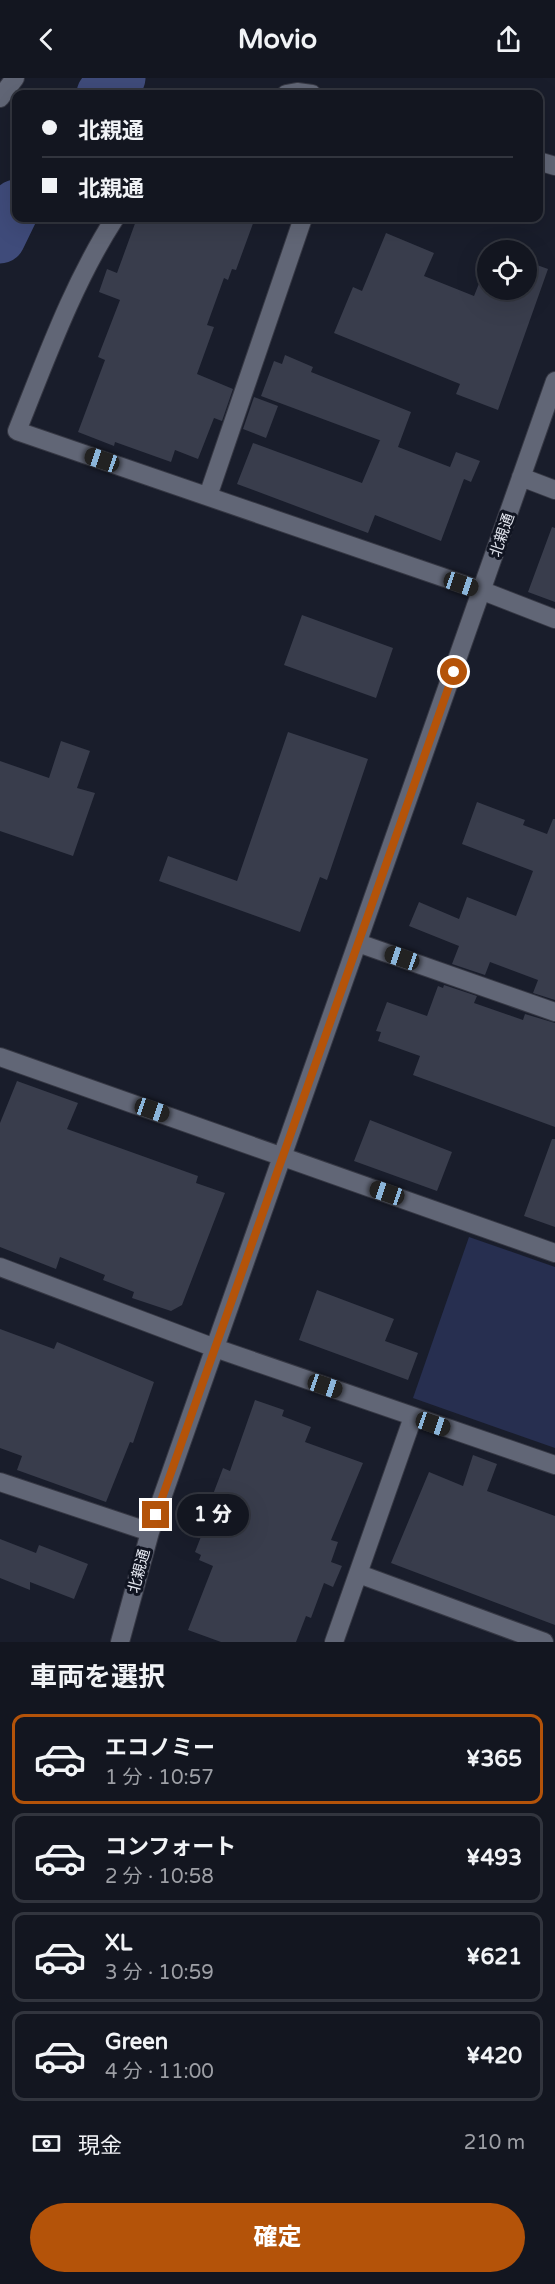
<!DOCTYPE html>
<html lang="ja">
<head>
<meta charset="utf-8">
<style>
  :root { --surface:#131620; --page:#1c1f29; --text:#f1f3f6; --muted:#9d9fa5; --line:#32353e; --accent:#b45309 }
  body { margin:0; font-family:"Varela Round","Noto Sans JP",sans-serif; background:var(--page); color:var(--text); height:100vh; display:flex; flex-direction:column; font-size:22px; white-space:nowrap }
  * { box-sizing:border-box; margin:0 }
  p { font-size:20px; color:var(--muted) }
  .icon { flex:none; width:33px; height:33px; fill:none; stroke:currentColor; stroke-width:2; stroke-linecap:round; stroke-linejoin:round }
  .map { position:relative; height:1564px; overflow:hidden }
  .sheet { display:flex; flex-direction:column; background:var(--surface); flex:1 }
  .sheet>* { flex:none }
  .hud { position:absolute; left:12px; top:12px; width:531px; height:132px; border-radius:12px; box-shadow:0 6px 24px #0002,0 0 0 2px var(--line); display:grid; align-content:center; height:132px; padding:0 30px; background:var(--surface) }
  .tools { position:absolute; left:477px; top:162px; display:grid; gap:12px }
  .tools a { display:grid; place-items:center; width:60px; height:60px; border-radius:50%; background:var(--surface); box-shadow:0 6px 24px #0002,0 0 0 2px var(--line); font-size:30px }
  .end { position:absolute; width:27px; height:27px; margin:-14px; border:8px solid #b45309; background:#fff; box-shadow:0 0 0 3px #fff }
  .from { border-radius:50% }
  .bubble { position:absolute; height:42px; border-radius:21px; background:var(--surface); box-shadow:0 6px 24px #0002,0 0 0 2px var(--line); font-size:20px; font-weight:800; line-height:42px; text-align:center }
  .car { position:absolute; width:18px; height:36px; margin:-18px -9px; border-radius:8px; box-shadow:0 0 4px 2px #0007; background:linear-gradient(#222 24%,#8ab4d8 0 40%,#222 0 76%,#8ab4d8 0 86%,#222 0) }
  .hud b { display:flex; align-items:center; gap:21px; height:57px; font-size:22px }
  .hud b+b { border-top:2px solid var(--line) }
  .hud i { width:15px; height:15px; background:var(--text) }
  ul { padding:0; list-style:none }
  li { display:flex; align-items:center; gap:18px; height:90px; margin:0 12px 9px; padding:0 18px; border:3px solid var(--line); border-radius:12px }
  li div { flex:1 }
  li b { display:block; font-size:22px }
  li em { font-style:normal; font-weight:800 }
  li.selected { border-color:var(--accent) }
  li>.icon { width:54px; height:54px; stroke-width:1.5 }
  h2 { padding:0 30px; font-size:27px; line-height:72px }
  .pay { display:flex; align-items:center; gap:15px; height:66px; padding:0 30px; font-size:22px }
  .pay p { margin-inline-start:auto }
  .button { display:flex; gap:12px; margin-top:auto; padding:12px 30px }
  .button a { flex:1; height:69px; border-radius:36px; background:var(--accent); color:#fff; font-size:24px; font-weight:800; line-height:69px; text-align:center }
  header { display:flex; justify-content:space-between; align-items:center; height:78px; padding:0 30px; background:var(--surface); font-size:27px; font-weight:800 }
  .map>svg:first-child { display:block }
</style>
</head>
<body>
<header><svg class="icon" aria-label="back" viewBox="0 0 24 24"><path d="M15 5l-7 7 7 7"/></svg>Movio<svg class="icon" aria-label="share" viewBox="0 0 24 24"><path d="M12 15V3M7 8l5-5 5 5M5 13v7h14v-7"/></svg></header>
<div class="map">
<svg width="555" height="1564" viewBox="0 0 555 1564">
  <rect width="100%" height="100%" fill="#191d2b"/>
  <path fill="#272f50" d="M469,1159L555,1189V1370L413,1320Z"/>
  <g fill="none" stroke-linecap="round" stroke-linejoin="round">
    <path stroke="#3f4b7a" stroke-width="51" d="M102,16L120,0
      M0,160L16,127"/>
  </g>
  <path fill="#393d4c" d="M137,140H255L236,192L232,191L228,202L224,200L207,247L214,249L197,296L233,311L222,343L214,340L198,381L175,372L171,384L115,364L114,368L78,354L105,282L98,279L120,222L99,214L107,191L117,195Z
    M386,155L434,175L424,198L474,218L488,183V212H526V183L548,191L498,332L456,316L460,306L334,255L353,209L362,213Z
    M285,277L313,289L311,294L411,334L398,369L261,318L274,283L282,286Z
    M254,319L278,328L266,360L243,351Z
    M380,362L450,389L456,374L480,383L471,404L464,401L441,463L375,437L368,455L237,406L253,365L362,405Z
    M552,449L555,450V524L528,514Z
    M302,537L393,570L376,620L284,587Z
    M288,654L368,681L327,802L320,799L300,854L159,803L168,778L237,803Z
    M61,663L90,673L77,710L95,715L73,778L0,753V683L49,700Z
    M477,724L525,742L523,747L547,756L553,741H555V922L533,915L538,902L490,884L485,897L452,886L459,868L409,848L419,824L459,841L467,819L516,838L533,793L462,766Z
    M444,907L477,918L474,925L523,942L525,936L555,945V1049L413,997L420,978L378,963L381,954L376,953L387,924L427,938L438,908L443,910Z
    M17,1003L78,1025L67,1051L198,1098L196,1105L225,1115L182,1227L171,1233L132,1220L134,1214L103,1202L105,1197L60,1179L56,1191L0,1169V1045Z
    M370,1042L452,1074L437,1113L354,1083Z
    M552,1061H555V1149L524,1138Z
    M317,1212L394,1241L385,1263L418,1275L408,1302L299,1262Z
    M0,1251L54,1271L57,1264L154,1304L133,1365L130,1364L106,1424L17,1392L22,1378L0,1370Z
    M255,1322L284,1332L282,1338L311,1349L305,1364L363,1385L331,1462L338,1464L331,1484L342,1488L333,1509L324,1505L311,1540L306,1538L296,1564H221L188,1552L213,1488L199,1482L201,1477L195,1474L216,1420L212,1419L223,1390L230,1393Z
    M473,1377L497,1386L487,1413L555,1438V1547L391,1485L429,1394L463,1408Z
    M0,1461L36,1475L39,1467L88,1486L74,1521L30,1504V1512L0,1500Z"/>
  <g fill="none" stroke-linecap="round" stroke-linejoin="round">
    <g stroke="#363844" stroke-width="20">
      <path id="minor" d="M286,16L297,14L312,16
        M0,20L15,0
        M538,83L555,88
        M115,140C73,205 46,281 17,353L483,513L555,541
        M521,399L555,412
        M208,418L303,140
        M358,865L555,934
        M0,979L555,1175
        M0,1189L215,1270L555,1387
        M0,1404L150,1454
        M359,1496L544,1564
        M120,1564L150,1454L555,303
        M334,1564L413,1339"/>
    </g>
    <use href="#minor" stroke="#616676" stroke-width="18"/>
  </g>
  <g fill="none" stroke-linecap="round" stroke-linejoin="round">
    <path stroke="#b45309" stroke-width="8" d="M156,1437L454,594"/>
  </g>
  <g text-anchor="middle" stroke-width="6" stroke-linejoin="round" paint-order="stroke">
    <g font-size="15" fill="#e4e7f0" stroke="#101421">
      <text transform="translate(502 457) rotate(-71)" y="5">北親通</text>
      <text transform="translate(139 1493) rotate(-75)" y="5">北親通</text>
    </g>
  </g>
</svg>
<div class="tools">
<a><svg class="icon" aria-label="locate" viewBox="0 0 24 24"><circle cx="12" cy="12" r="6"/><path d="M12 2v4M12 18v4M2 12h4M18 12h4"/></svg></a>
</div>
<i class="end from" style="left:454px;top:594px"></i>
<i class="end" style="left:156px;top:1437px"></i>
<div class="bubble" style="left:177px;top:1416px;width:72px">1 分</div>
<i class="car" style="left:102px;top:382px;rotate:289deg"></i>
<i class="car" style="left:461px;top:506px;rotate:109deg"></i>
<i class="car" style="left:402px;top:880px;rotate:289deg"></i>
<i class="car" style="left:152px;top:1032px;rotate:109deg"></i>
<i class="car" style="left:387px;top:1115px;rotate:289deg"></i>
<i class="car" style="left:325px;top:1308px;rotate:109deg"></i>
<i class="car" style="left:433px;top:1346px;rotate:109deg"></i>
<div class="hud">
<b><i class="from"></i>北親通</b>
<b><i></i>北親通</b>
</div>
</div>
<section class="sheet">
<h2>車両を選択</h2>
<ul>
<li class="selected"><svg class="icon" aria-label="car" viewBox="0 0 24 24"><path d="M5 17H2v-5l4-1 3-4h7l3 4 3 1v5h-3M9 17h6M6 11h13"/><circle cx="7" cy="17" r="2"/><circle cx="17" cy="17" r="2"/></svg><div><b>エコノミー</b><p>1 分 · 10:57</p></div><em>¥365</em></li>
<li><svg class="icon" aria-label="car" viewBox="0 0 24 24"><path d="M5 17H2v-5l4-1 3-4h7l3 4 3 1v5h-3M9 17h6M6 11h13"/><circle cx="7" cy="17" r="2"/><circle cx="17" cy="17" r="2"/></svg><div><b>コンフォート</b><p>2 分 · 10:58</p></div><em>¥493</em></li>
<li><svg class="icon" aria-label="car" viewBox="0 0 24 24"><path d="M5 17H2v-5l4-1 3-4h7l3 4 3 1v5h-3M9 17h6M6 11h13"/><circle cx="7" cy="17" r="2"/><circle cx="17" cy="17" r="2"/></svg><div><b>XL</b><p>3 分 · 10:59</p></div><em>¥621</em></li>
<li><svg class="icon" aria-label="car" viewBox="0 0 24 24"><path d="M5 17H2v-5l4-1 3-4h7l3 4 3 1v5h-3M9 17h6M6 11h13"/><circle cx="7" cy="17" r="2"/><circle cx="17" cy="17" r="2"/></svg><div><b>Green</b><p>4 分 · 11:00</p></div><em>¥420</em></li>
</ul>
<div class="pay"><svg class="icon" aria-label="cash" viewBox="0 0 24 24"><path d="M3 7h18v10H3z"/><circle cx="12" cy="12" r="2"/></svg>現金<p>210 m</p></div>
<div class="button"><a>確定</a></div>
</section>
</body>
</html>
